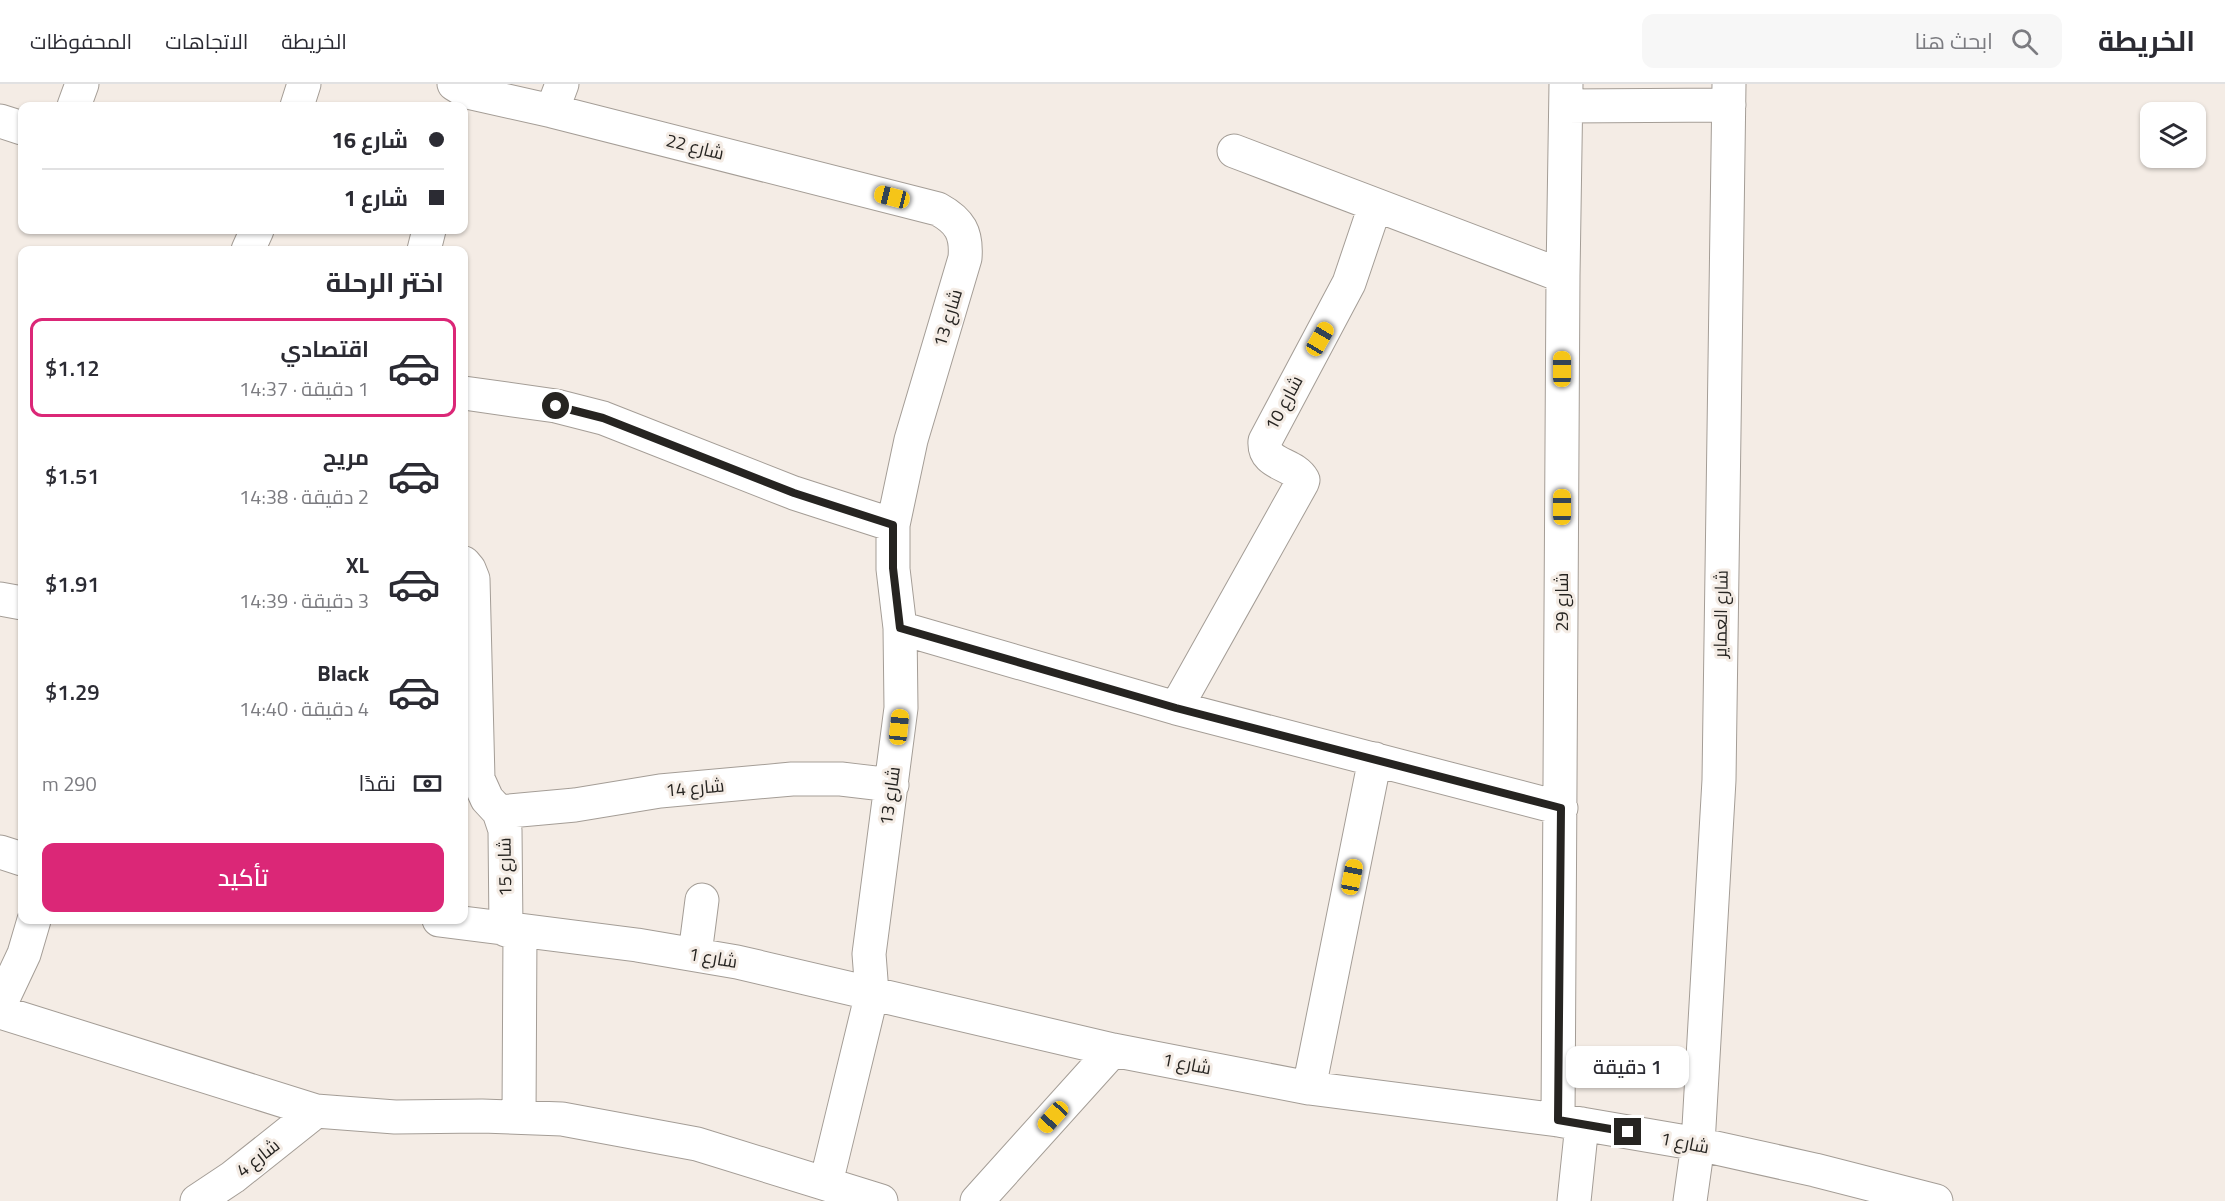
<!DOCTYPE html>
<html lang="ar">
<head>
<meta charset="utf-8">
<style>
  :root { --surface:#fff; --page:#f7f7f7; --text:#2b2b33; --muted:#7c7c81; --line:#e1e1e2; --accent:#db2777 }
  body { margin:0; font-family:"Titillium Web",Cairo,sans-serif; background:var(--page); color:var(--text); direction:rtl; height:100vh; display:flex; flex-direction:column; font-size:22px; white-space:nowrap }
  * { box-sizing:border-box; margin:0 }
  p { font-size:20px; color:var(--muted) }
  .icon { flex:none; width:33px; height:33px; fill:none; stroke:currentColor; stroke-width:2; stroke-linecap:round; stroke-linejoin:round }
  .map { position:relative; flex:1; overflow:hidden; direction:ltr }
  .details { position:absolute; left:18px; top:162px; width:450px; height:678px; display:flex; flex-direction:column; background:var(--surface); border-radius:12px; box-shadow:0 2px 4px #0004; direction:rtl }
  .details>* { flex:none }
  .hud { position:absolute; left:18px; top:18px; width:450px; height:132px; border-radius:12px; box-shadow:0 2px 4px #0004; direction:rtl; display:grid; align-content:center; height:132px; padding:0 24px; background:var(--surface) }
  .fabs { position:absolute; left:2140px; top:18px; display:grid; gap:12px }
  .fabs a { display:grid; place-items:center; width:66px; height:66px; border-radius:12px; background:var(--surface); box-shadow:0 2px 4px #0004; font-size:30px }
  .end { position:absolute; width:27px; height:27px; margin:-14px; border:8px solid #262421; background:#fff; box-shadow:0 0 0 3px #fff }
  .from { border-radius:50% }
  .bubble { position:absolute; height:42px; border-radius:12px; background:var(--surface); box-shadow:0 2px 4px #0004; font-size:20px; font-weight:600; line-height:42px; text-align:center; direction:rtl }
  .car { position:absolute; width:18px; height:36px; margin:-18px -9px; border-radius:8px; box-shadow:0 0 4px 2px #0007; background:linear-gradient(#f5c518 24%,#345 0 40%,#f5c518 0 76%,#345 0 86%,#f5c518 0) }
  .hud b { display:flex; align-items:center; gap:21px; height:57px; font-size:22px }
  .hud b+b { border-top:2px solid var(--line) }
  .hud i { width:15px; height:15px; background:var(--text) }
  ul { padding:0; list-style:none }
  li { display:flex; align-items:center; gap:18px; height:99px; margin:0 12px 9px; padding:0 12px; border:3px solid transparent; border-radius:12px }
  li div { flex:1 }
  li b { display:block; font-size:22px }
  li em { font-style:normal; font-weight:600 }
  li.selected { border-color:var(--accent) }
  li>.icon { width:54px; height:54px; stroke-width:1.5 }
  h2 { padding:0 24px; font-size:27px; line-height:72px }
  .pay { display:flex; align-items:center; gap:15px; height:66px; padding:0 24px; font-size:22px }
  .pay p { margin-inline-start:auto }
  .primary-button { display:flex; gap:12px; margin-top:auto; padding:12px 24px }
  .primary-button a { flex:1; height:69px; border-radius:12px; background:var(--accent); color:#fff; font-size:24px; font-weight:600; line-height:69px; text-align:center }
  header { display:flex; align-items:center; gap:36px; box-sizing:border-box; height:84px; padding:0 30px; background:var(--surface); border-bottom:2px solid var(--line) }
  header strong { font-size:28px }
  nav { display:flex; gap:33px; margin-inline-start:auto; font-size:21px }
  .search { width:420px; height:54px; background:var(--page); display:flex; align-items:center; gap:15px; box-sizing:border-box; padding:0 21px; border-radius:12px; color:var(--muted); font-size:22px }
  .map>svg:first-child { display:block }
</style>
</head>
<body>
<header>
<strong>الخريطة</strong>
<div class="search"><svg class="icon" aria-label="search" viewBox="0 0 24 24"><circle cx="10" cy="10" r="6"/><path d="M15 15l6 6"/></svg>ابحث هنا</div>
<nav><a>الخريطة</a><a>الاتجاهات</a><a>المحفوظات</a></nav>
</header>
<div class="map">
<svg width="2225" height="1117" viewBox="0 0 2225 1117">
  <rect width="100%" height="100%" fill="#f4ece5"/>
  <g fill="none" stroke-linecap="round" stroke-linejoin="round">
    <g stroke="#a49d96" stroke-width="35">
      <path id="street" d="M454,0L467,8L552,27L938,125C960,137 967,149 965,174L911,356L893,441V485L900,544L901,624L869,870L872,909L826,1099
        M74,22L82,0
        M297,22L304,0
        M1566,22L1729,21
        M552,27L562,0
        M0,37L22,44
        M1234,67L1563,192
        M248,166L257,146
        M424,166L429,146
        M464,309L556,322L603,334L794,409L893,441
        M464,479L469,485L473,495L478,695L487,715L499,728L505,746L506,846
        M0,515L22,519
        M900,544L1176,624L1561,724
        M1176,624L1302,399L1303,396C1293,378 1263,382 1265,357L1349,199L1375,122
        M499,728L575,721L660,707L792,695H841L892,701
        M0,768L22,775
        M439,836L637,861L737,878L1113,966L1309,1004L1558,1036L1698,1060L1815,1086L1936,1117
        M695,870L702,816
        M0,921L24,870L34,836
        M0,928L316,1027L395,1033L482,1032L562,1035L697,1060L881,1117
        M1309,1004L1375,675
        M519,1033L520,847
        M1558,1036L1563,192L1566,0
        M197,1117L233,1093L316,1027
        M977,1117L1113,966
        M1574,1117L1582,1040
        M1690,1117L1698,1060L1719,696L1729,0"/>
    </g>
    <use href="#street" stroke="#fff" stroke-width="33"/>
  </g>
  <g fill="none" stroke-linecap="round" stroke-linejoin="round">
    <path stroke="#262421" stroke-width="8" d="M556,322L603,334L794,409L893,441V484L900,544L1176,624L1561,724L1558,1036L1628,1048"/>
  </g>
  <g text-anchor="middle" stroke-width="6" stroke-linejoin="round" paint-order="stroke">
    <g font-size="18" fill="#262421" stroke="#f4ece5">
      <text transform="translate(695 63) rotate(14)" y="6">شارع 22</text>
      <text transform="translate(948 234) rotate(-73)" y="6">شارع 13</text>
      <text transform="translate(1284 319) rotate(-62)" y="6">شارع 10</text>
      <text transform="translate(1562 518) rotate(-90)" y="6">شارع 29</text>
      <text transform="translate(1721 530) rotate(-89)" y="6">شارع العماير</text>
      <text transform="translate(695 704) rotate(-5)" y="6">شارع 14</text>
      <text transform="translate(890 712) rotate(-82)" y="6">شارع 13</text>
      <text transform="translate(505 783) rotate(-91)" y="6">شارع 15</text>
      <text transform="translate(713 874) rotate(10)" y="6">شارع 1</text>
      <text transform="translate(1187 980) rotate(11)" y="6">شارع 1</text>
      <text transform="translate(1685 1059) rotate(11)" y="6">شارع 1</text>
      <text transform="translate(258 1074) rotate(-38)" y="6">شارع 4</text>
    </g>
  </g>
</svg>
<div class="fabs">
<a><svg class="icon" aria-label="layers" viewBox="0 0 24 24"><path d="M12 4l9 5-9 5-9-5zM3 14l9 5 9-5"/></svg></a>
</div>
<i class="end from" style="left:556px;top:322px"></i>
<i class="end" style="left:1628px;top:1048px"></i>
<div class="bubble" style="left:1566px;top:962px;width:123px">1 دقيقة</div>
<i class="car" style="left:892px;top:113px;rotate:284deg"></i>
<i class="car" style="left:1320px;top:255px;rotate:30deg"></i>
<i class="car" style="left:1562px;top:285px;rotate:0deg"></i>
<i class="car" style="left:1562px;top:423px;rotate:0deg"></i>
<i class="car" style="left:899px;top:643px;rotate:6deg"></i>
<i class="car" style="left:1352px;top:793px;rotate:11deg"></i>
<i class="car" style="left:1053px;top:1033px;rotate:222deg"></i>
<div class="hud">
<b><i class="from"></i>شارع 16</b>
<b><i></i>شارع 1</b>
</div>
<section class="details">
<h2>اختر الرحلة</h2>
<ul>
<li class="selected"><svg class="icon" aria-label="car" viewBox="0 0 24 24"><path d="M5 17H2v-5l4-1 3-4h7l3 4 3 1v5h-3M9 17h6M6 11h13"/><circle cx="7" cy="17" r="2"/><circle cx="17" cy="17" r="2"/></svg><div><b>اقتصادي</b><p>1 دقيقة · 14:37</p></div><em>$1.12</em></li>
<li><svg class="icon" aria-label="car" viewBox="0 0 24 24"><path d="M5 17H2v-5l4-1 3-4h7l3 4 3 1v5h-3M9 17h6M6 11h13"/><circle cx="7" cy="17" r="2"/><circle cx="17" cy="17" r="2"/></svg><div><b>مريح</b><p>2 دقيقة · 14:38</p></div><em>$1.51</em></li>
<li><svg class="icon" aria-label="car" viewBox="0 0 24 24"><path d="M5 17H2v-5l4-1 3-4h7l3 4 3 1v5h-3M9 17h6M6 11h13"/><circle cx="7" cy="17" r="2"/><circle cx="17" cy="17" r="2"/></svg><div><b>XL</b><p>3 دقيقة · 14:39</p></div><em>$1.91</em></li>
<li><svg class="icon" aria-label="car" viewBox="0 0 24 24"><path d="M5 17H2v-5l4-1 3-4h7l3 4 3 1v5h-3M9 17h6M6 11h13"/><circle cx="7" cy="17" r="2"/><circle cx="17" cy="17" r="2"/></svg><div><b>Black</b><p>4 دقيقة · 14:40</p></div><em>$1.29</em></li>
</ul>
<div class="pay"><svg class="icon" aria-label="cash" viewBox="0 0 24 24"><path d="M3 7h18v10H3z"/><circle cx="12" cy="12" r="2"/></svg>نقدًا<p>290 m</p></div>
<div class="primary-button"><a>تأكيد</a></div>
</section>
</div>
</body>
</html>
